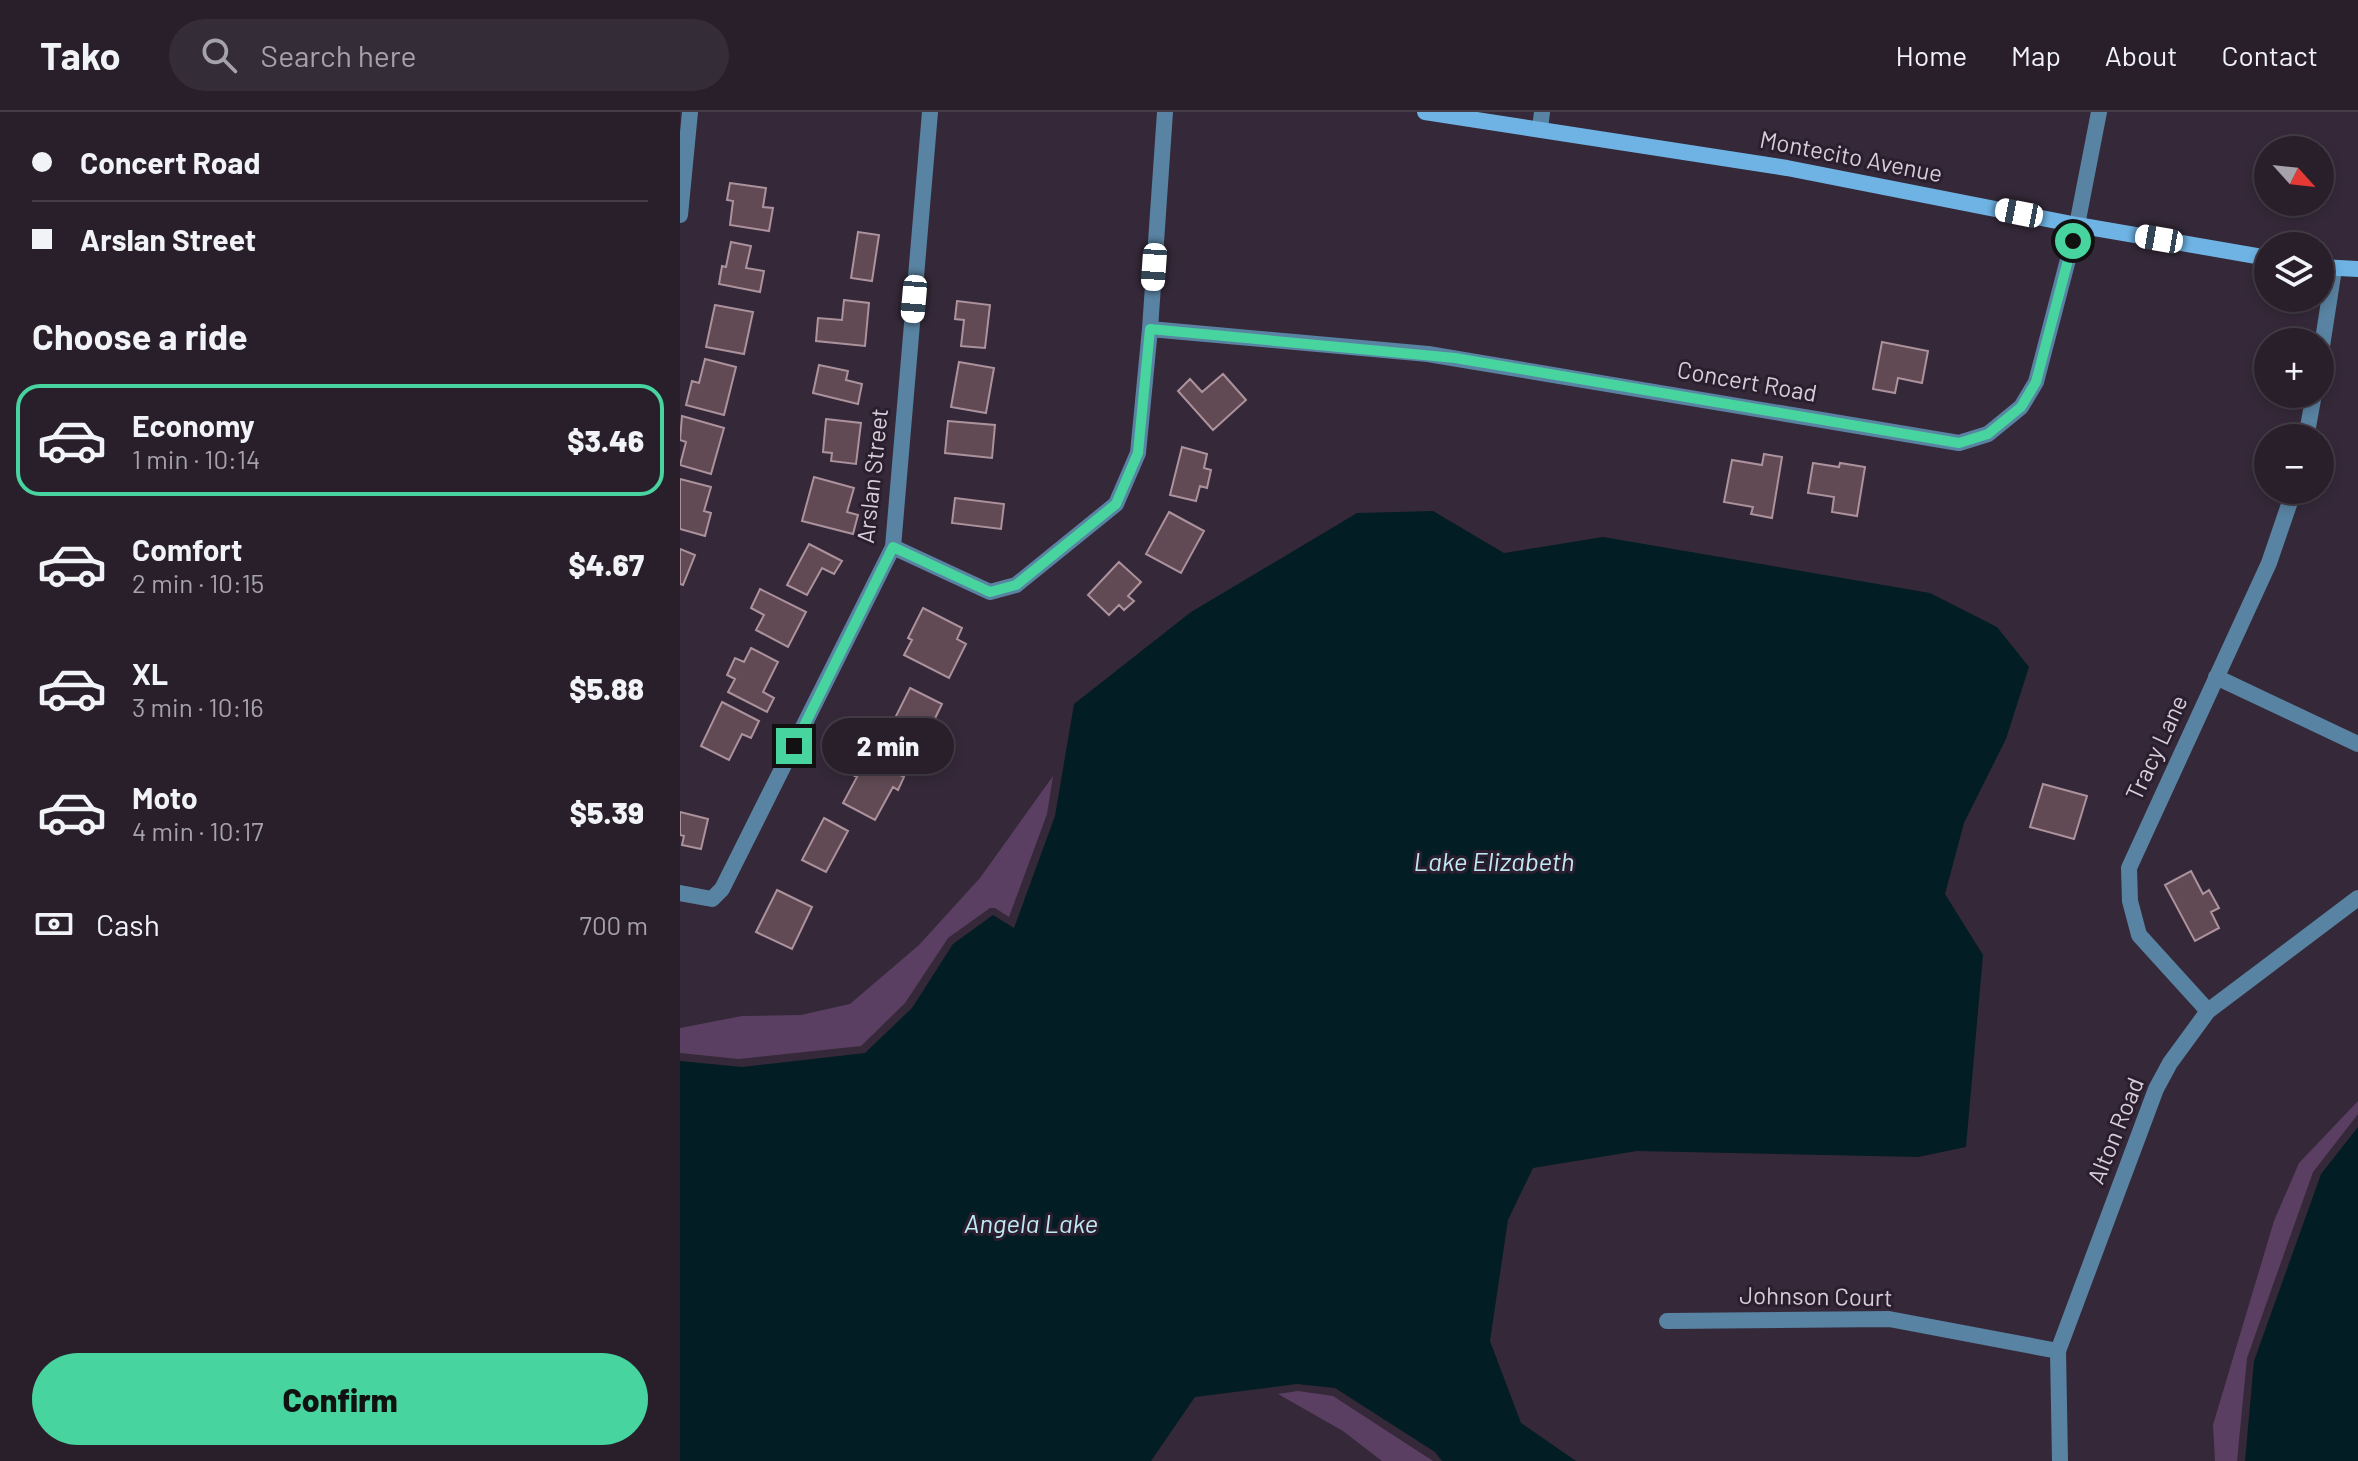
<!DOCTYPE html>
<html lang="en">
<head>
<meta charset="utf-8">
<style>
  :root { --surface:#281f2b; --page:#342c37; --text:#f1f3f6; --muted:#a5a2a9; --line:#443d47; --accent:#47d49e }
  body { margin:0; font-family:Barlow,sans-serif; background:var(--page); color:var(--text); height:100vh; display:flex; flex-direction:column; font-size:30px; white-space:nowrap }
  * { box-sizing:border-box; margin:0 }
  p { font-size:26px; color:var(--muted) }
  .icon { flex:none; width:44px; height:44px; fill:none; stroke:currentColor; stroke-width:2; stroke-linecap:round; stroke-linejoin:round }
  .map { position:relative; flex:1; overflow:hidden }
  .sheet { display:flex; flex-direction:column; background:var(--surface); width:680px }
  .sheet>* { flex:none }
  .top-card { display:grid; align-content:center; height:176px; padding:0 32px; background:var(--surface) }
  .needle { width:52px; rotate:117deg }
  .fabs { position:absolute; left:1574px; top:24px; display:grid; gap:16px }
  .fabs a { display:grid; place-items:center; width:80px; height:80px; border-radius:50%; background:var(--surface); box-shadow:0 4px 12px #0003,0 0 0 2px var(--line); font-size:40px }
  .end { position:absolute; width:36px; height:36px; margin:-18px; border:10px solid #47d49e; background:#111; box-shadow:0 0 0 4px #111 }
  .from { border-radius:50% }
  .bubble { position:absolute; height:56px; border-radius:28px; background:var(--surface); box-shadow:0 4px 12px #0003,0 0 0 2px var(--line); font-size:26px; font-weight:800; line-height:56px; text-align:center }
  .car { position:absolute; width:24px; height:48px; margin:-24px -12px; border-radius:10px; box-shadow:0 0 6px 2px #0007; background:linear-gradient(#fff 24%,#345 0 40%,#fff 0 76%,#345 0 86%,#fff 0) }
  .top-card b { display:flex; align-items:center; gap:28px; height:76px; font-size:30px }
  .top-card b+b { border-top:2px solid var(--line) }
  .top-card i { width:20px; height:20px; background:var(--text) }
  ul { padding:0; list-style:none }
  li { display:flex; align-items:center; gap:24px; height:112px; margin:0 16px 12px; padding:0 16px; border:4px solid transparent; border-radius:24px }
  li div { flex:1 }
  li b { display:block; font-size:30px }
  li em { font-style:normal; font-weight:800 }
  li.current { border-color:var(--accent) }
  li>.icon { width:72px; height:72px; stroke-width:1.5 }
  h2 { padding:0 32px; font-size:36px; line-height:96px }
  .pay { display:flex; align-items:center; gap:20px; height:88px; padding:0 32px; font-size:30px }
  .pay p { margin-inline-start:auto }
  .button { display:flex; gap:16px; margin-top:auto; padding:16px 32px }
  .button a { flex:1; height:92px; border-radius:48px; background:var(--accent); color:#111; font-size:32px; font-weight:800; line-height:92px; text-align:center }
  header { display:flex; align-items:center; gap:48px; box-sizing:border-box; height:112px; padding:0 40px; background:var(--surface); border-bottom:2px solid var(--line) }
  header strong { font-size:38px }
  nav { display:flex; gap:44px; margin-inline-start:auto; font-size:28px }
  .search { width:560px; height:72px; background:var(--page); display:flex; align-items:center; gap:20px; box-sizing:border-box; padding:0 28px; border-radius:44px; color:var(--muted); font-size:30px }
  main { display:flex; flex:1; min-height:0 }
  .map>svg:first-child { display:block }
</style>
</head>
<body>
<header>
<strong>Tako</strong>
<div class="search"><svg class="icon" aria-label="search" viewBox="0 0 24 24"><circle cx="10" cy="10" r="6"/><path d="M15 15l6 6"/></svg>Search here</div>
<nav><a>Home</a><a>Map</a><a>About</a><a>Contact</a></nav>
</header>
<main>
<section class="sheet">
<div class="top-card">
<b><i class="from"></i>Concert Road</b>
<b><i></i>Arslan Street</b>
</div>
<h2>Choose a ride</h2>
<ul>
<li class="current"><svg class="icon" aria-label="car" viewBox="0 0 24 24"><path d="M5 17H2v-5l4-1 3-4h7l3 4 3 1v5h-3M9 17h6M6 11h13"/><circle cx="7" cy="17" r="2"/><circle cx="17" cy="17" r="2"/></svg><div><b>Economy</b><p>1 min · 10:14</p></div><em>$3.46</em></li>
<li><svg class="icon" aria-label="car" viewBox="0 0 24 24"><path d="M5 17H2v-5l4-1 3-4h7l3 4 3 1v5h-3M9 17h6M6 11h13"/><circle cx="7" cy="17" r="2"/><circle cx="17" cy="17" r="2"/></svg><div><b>Comfort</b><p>2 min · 10:15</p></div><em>$4.67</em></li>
<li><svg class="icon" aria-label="car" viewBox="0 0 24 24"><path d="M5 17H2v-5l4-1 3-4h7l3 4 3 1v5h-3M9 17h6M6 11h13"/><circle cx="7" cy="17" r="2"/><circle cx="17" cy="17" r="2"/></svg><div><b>XL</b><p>3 min · 10:16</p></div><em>$5.88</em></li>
<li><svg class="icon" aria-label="car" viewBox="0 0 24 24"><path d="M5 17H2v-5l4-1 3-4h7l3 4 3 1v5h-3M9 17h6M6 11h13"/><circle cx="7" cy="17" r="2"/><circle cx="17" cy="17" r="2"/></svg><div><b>Moto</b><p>4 min · 10:17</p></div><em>$5.39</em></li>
</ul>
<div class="pay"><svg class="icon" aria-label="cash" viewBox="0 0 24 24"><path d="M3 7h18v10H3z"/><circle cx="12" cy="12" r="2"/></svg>Cash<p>700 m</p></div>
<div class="button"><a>Confirm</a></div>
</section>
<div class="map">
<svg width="1678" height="1349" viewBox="0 0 1678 1349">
  <rect width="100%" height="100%" fill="#352939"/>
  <path fill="#5b3f63" d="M373,664L367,702L329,805L315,796H310L268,826L225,891L181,934L59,947L0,941V916L62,904L121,903L170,892L239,833L300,766Z
    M1678,989V1002L1633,1060L1567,1246L1557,1349H1535L1533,1313L1594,1109L1619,1051Z
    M618,1279L653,1284L753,1349H702L663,1319L598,1282Z"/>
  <path fill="#021d23" d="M753,399L824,441L923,425L1250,481L1317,515L1349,555L1326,627L1284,711L1265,782L1303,843L1286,1035L1238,1045L957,1039L853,1056L828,1108L810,1229L841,1311L896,1349H762L755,1340L655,1276L617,1272L515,1285L471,1349H0V949L62,955L185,941L232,896L273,832L313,803L334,816L375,704L394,592L511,500L677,401Z
    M1678,1015V1349H1565L1574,1249L1641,1062Z"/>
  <path fill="#614a54" stroke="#ac929c" stroke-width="2" d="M50,71L86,76L83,95L93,96L89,119L50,113L53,89L47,88Z
    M178,120L199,123L192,169L171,166Z
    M51,130L71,134L66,156L84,159L80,180L39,172L42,154L46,155Z
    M164,188L189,191L185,234L136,229L138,206L162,208Z
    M277,189L310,193L305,236L281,234L284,208L275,207Z
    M35,193L73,200L64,242L26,235Z
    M1202,230L1248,239L1242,271L1218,266L1215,281L1193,277Z
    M25,247L56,255L44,303L6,293L12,269L19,271Z
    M279,250L314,256L306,301L271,295Z
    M139,253L168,259L166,268L182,272L178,292L133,281Z
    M543,262L566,288L533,318L498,279L510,267L522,280Z
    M2,304L44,316L31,362L0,353L6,330L0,328Z
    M146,307L181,311L176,352L151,349L152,341L143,340Z
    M268,309L315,313L312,346L265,341Z
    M502,335L527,342L524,356L531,358L527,376L520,374L516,389L490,383Z
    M1084,342L1102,345L1092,406L1071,402L1073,395L1044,390L1052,348L1082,353Z
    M1133,351L1159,355L1160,351L1185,355L1177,404L1152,400L1154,385L1128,381Z
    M134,365L174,376L167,400L178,403L173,422L122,409Z
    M0,367L31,375L24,399L31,401L25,424L0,417Z
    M275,386L324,392L321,417L272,411Z
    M489,400L524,419L501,461L466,442Z
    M129,432L162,449L154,462L142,456L127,483L107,473Z
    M0,437L15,443L3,473L0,472Z
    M439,450L461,470L448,484L454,489L444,498L439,493L429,503L408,483Z
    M80,477L126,500L108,535L76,518L84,503L71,496Z
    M243,496L282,516L277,527L286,532L269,566L224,543L232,528L228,526Z
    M71,536L98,550L83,580L94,586L87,600L48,580L55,567L47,563L55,546L64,550Z
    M230,576L262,592L245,627L238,623L232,635L207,622Z
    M42,590L79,609L71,626L62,622L49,648L21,634Z
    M177,640L224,665L218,678L213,675L195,708L163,691L177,665L167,660Z
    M1363,672L1407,684L1394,727L1350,715Z
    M0,700L28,707L21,737L2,733L4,724L0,723Z
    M144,706L168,719L146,760L122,748Z
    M1511,759L1523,782L1529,778L1539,796L1531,800L1539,816L1515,829L1485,773Z
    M97,778L132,795L112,837L76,820Z"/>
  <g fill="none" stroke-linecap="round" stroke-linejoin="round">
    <path stroke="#5983a2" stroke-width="16" d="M860,17L862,0
      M0,103L10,0
      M470,217L748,242L1279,331L1308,322L1341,295L1356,270L1397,113L1419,0
      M1640,247L1654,157
      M1626,326L1634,282
      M213,435L310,480L336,473L436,392L458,341L470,217L485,0
      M1536,565L1678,632
      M0,781L32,787L42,777L213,435L250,0
      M1528,899L1459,823L1450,789L1449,756L1589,451L1614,378
      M987,1209L1209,1207L1378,1239
      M1380,1349L1378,1239L1476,977L1490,951L1528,899L1678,786"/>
    <path stroke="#6eb3e4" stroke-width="16" d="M745,0L1107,56L1397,113L1588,146
      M1640,155L1678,157"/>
  </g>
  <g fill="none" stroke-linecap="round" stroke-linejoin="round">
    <path stroke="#47d49e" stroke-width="10" d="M114,634L213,435L310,480L336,473L436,392L458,341L470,217L775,246L1279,331L1308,322L1341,295L1356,270L1393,129"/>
  </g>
  <g text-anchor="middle" stroke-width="6" stroke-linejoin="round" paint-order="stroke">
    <g font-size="24" fill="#d6ced9" stroke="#2b1f2f">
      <text transform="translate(1171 45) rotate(11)" y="8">Montecito Avenue</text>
      <text transform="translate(1067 270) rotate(10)" y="8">Concert Road</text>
      <text transform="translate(193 364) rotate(-84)" y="8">Arslan Street</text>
      <text transform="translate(1477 636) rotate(-65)" y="8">Tracy Lane</text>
      <text transform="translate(1436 1019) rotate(-68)" y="8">Alton Road</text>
      <text transform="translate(1136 1185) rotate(1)" y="8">Johnson Court</text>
    </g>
    <g font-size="26" font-style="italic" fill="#bfeaf5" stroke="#2b1f2f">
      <text x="814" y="759">Lake Elizabeth</text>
      <text x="351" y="1121">Angela Lake</text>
    </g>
  </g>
</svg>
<div class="fabs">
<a><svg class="needle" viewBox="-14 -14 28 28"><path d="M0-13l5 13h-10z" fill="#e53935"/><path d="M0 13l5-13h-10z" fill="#a5a2a9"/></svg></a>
<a><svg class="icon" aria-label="layers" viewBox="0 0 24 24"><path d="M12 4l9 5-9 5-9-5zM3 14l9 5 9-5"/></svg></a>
<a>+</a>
<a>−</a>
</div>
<i class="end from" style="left:1393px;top:129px"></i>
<i class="end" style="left:114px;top:634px"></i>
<div class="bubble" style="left:142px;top:606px;width:132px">2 min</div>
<i class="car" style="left:1339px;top:101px;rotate:281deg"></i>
<i class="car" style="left:1479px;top:127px;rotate:280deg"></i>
<i class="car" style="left:474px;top:155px;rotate:184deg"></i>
<i class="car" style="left:234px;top:187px;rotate:185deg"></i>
</div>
</main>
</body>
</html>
